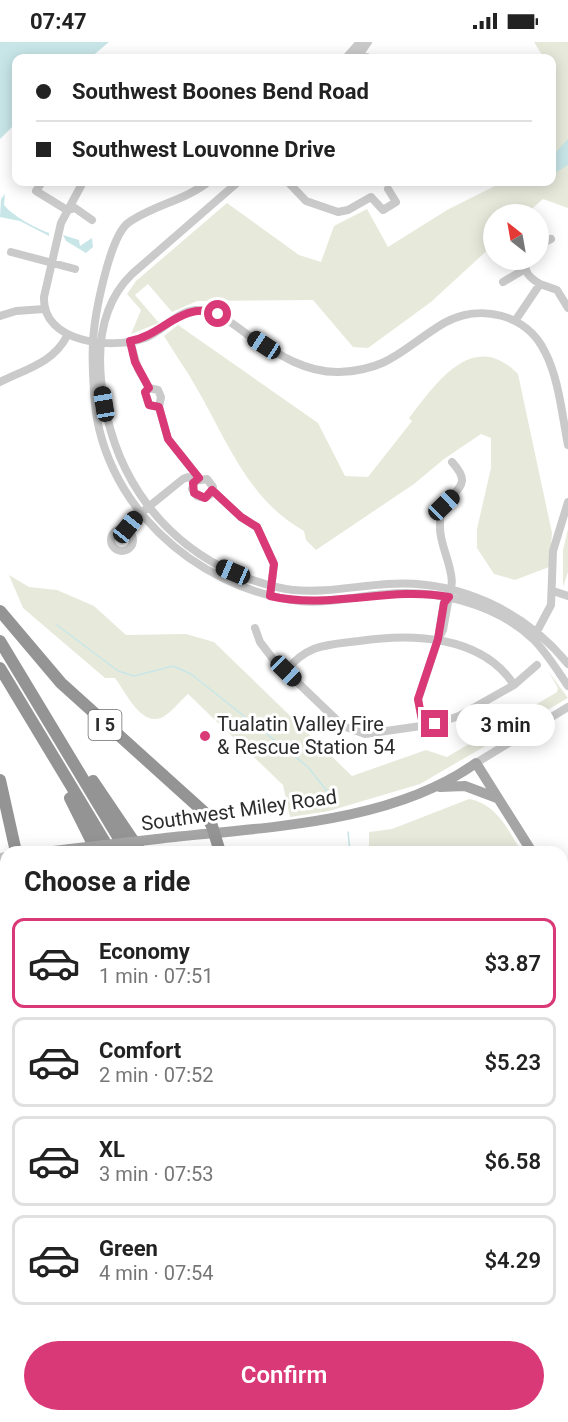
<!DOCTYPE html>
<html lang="en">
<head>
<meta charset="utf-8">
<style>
  :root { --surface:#fff; --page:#f6f6f6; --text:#222; --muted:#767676; --line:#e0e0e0; --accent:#da3977 }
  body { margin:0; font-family:Roboto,sans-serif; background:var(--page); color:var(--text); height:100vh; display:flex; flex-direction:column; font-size:22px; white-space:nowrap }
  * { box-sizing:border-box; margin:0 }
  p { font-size:20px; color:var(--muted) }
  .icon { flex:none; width:33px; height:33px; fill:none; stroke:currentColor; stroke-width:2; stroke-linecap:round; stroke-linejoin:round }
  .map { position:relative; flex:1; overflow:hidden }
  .details { position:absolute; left:0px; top:804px; width:568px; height:576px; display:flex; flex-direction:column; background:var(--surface); border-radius:18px 18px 0 0; box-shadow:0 3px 15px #0003 }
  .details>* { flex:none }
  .guide { position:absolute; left:12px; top:12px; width:544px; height:132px; border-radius:12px; box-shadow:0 3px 15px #0003; display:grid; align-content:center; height:132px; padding:0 24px; background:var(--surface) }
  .needle { width:39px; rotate:329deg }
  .tools { position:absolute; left:483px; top:162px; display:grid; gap:12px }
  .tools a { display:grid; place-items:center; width:66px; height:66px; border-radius:50%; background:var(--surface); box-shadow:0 3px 15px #0003; font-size:30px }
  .end { position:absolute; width:27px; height:27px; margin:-14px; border:8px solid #da3977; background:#fff; box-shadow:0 0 0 3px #fff }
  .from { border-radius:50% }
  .bubble { position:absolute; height:42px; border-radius:21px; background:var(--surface); box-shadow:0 3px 15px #0003; font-size:20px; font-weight:600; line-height:42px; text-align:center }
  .car { position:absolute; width:18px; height:36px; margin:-18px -9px; border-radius:8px; box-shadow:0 0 4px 2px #0007; background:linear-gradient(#222 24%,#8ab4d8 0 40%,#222 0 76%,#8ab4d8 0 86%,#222 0) }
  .guide b { display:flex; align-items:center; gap:21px; height:57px; font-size:22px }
  .guide b+b { border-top:2px solid var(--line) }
  .guide i { width:15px; height:15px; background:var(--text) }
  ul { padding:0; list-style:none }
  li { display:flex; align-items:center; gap:18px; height:90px; margin:0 12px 9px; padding:0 12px; border:3px solid var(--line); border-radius:12px }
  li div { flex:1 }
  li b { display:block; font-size:22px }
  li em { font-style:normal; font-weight:600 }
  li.current { border-color:var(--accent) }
  li>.icon { width:54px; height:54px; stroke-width:1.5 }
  h2 { padding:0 24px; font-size:27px; line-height:72px }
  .primary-button { display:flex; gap:12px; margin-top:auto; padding:12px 24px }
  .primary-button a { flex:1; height:69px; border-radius:36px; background:var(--accent); color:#fff; font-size:24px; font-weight:600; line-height:69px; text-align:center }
  .status { display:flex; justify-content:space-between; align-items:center; height:42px; padding:0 30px; background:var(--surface); direction:ltr }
  .status svg { height:16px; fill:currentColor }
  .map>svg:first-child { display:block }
</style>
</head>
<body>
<div class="status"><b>07:47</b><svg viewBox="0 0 49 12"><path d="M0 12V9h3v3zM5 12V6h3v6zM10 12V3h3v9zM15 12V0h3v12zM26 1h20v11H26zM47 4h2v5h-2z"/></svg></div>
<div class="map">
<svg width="568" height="1380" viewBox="0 0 568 1380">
  <rect width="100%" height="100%" fill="#fff"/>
  <path fill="#e7eadb" d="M534,0H568V166L543,157L526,172H494L493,203L431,260L368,306L353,305L313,258L197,259L172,270L148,242L135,253L159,281L131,292L141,268L127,252L136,239L227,161L299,213L321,220L334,184L367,167L388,205L447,168L503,140H552V16H544Z
    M178,283L318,381L345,434L368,435L412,379L409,376C436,341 473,286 518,332L552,491L549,525L515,538L494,532L477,506V487L491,426V396L481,392L444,417L414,442L316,508L306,498L304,489C247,457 227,398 196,345C186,327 174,311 164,294Z
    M568,487V530L563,545V508Z
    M9,533L29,545L57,548L94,564L126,593L186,592L214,600L352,734L426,708L447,715L557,650L558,646L548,629L568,656L420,742L329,769L290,775L283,743L188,652C180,659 172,670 163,675C141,686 126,650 115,636H105L23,566Z
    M469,757C497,762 508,788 522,810H369V790L392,787Z
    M563,878L568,887V1380H518L515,1374H562Z
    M119,1374H292V1380H122Z"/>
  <path fill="#c8e6e8" d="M0,0H109L90,16H16V81L0,97Z
    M568,97V123L553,132L552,114Z
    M5,152L4,163C13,174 35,186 49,191V194L20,179L0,175L1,157Z
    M63,193L79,198L80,204L92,196L93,205L86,211L66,199Z"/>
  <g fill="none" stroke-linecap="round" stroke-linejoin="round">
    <path stroke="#c8e6e8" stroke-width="1.5" d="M57,583L118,629L134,634L173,624L191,632L308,725L338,763
      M348,790L350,810
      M0,1312L6,1302"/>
    <path stroke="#cacaca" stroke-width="8" d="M356,12L370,16
      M346,16L360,0
      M357,16L368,0
      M42,140L36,149L67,168L75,166L92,178
      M83,140L61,181L44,255C42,301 112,308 145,296C164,289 175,270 196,268C216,267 233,282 248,293C276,311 305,331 339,330C391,328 404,305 444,281C480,261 527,272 545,310C559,337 562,373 568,403
      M208,140C184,159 153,163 128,181C109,196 94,275 93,301C92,317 93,334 94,350C99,460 194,546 299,559C328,562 357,554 385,552C435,547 495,561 533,597C547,611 557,628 568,644
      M238,140L132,232C98,265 96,314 104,359C117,437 163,500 236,532C254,539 274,546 293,548C325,551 356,544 388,542C457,537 525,569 568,622
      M288,140L306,159L338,170L348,168L371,155L383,168L396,160L388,147
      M538,203L551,197
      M11,210L75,227
      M526,218C523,230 530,236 540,242
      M503,240L525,227
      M0,274L16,269L44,267
      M515,279L540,242L557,248L568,266
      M130,299L138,327L149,346
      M0,340C26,327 53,321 67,294
      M159,365L149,363L145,350L149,346L158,348L161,355L159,365L168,397L199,436
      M212,448L241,475L257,485L274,522L271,547
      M111 498a11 11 0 1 1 22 0a11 11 0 1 1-22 0Z
      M126,488L136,475L183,437L188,435L195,439L207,437L213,445C212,454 205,458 197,454L192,447L195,439
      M553,549L568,554
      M255,586L260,600L273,617L343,684L365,692L435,682L459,674L514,643L537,623
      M535,593L551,563L553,509L568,460
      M439,596L443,588L449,555
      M286,629C307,602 327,603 359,599C411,591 482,593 514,643
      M423,683L418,658L438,597L444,560C464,540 439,508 440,485C440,477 440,469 445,462C458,445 472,442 452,420
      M476,721L568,665
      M0,815L6,814"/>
    <path stroke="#a5a5a5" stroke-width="10" d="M440,745L465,744L497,756
      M157,797C260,785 390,783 476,721L532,810
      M45,810L70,807
      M562,861L568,870"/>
    <path stroke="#949494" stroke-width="12" d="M0,569L61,641L204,770L212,784L220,810
      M0,599L127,810
      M0,626L111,810
      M0,738L16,810
      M93,739L141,810
      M70,756L97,810
      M308,1374V1380
      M334,1374V1380
      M455,1374L461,1380
      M484,1374L488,1380"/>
    <path stroke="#a5a5a5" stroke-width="10" d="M70,807L157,797"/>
  </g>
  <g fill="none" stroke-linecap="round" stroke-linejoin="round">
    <path stroke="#da3977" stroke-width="8" d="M218,272C182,258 162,294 130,299L135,320L149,346L145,350L149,363L159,365L168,397L199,436L193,441L194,451L205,456L212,448L241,475L257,485L274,522L270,554C330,568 389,544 449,555L444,561L438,597L418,657L423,683L435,682"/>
  </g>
  <circle fill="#da3977" stroke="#fff" stroke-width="2" cx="205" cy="694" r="6"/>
  <g text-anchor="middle" stroke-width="6" stroke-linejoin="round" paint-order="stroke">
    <rect fill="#fff" stroke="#6c6c6c" stroke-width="1.5" x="88.5" y="668" width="33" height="30" rx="4.5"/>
    <g font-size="18" font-weight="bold" fill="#2d2d2d">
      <text x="105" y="689">I 5</text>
    </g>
    <g font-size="20" fill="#2d2d2d" stroke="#fff" text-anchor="start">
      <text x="217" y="689">Tualatin Valley Fire<tspan x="217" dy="23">&amp; Rescue Station 54</tspan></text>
    </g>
    <g font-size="20" fill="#2d2d2d" stroke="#fff">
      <text transform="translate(239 768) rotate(-8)" y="7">Southwest Miley Road</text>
    </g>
  </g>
</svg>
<div class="tools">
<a><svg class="needle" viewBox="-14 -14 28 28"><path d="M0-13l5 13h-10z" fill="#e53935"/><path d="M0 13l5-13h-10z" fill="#767676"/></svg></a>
</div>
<i class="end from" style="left:218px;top:272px"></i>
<i class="end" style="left:435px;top:682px"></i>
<div class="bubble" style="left:456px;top:662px;width:99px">3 min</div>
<i class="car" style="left:264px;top:303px;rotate:303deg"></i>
<i class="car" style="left:104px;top:362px;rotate:351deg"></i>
<i class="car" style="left:444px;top:463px;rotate:46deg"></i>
<i class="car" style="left:128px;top:485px;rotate:39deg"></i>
<i class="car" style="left:233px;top:530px;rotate:293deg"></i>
<i class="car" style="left:286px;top:629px;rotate:134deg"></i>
<div class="guide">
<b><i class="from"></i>Southwest Boones Bend Road</b>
<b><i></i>Southwest Louvonne Drive</b>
</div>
<section class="details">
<h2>Choose a ride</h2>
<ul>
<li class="current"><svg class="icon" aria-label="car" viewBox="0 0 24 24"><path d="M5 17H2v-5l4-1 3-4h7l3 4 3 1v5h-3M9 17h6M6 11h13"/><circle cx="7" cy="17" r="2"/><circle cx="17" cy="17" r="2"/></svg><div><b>Economy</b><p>1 min · 07:51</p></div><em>$3.87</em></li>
<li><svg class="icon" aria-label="car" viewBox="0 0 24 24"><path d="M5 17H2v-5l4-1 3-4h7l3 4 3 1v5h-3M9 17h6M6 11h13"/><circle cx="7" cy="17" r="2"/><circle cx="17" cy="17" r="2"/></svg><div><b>Comfort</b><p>2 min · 07:52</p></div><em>$5.23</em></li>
<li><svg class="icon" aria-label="car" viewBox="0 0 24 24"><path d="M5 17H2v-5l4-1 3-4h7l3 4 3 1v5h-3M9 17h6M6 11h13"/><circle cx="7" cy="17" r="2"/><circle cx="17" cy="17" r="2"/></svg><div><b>XL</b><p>3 min · 07:53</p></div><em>$6.58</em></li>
<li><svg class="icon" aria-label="car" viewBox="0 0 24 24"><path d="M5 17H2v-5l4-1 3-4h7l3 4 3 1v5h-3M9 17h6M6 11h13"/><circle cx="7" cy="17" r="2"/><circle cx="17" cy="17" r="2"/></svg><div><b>Green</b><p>4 min · 07:54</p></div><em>$4.29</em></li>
</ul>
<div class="primary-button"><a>Confirm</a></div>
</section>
</div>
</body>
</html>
